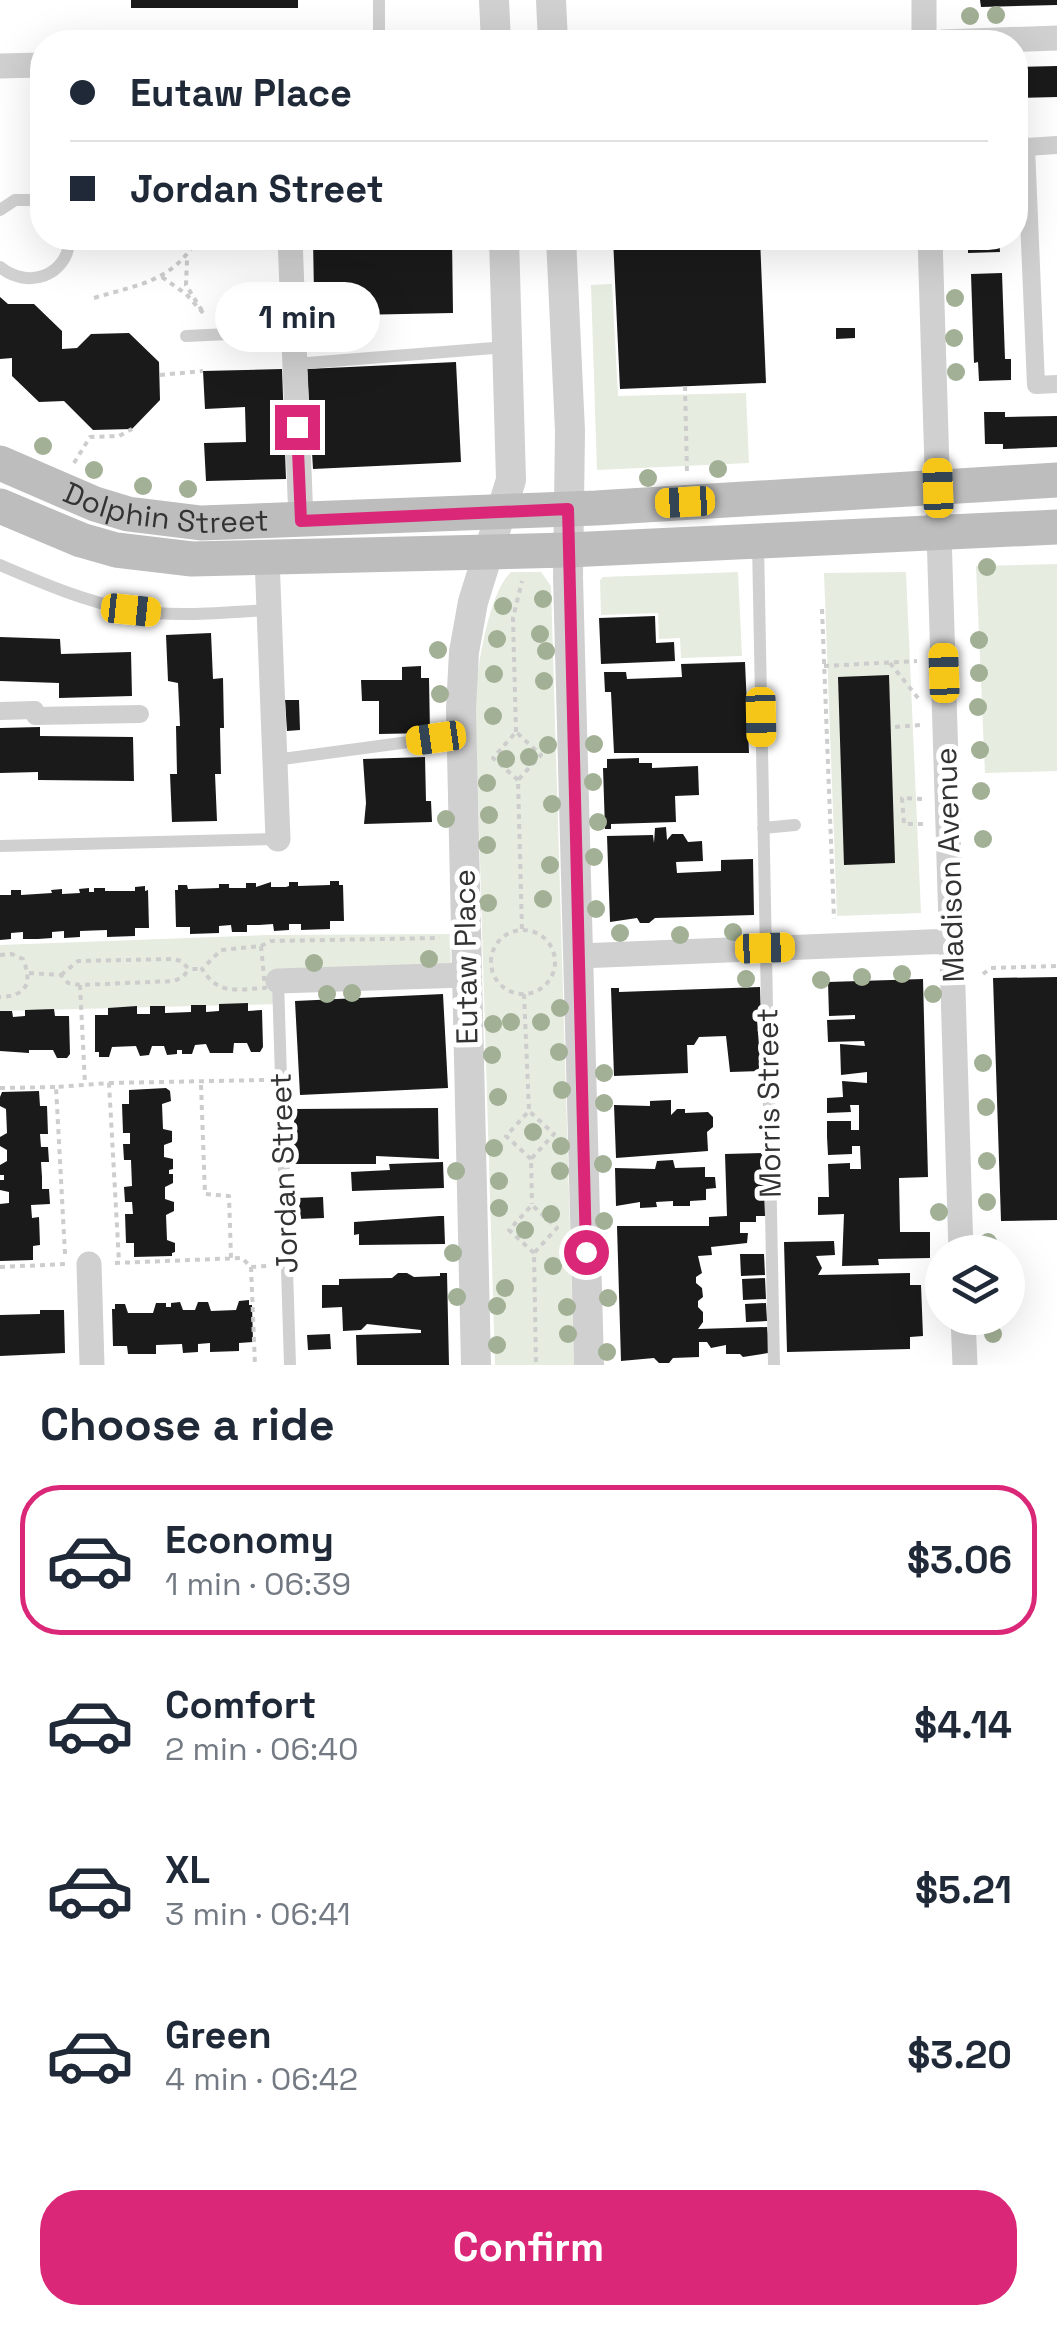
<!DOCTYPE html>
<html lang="en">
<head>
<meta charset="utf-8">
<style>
  :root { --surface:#fff; --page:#f2f2f3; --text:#1f2937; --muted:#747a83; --line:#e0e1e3; --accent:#db2777 }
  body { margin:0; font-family:"Space Grotesk",sans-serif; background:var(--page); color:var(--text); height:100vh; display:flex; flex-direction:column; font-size:38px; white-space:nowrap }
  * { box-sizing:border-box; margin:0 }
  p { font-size:32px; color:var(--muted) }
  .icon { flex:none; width:55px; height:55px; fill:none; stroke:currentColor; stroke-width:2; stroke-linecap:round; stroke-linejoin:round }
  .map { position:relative; height:1365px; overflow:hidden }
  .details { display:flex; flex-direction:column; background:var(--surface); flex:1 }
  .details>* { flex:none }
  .hud { position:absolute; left:30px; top:30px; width:998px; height:220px; border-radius:40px; box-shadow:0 10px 40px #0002; display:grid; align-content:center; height:220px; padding:0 40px; background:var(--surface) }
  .tools { position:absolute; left:925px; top:1235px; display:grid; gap:20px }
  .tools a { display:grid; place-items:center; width:100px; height:100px; border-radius:50%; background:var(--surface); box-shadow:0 10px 40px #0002; font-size:50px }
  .end { position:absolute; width:45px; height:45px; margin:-22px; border:12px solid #db2777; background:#fff; box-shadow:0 0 0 5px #fff }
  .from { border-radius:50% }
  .bubble { position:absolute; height:70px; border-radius:35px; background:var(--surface); box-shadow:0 10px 40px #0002; font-size:32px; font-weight:800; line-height:70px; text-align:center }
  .car { position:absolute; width:30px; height:60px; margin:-30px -15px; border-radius:12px; box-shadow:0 0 8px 2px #0007; background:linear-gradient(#f5c518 24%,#345 0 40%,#f5c518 0 76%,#345 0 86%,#f5c518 0) }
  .hud b { display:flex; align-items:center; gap:35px; height:95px; font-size:38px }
  .hud b+b { border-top:2px solid var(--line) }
  .hud i { width:25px; height:25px; background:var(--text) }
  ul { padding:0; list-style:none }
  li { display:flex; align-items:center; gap:30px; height:150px; margin:0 20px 15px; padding:0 20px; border:5px solid transparent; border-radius:40px }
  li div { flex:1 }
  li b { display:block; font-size:38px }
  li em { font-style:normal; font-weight:800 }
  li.active { border-color:var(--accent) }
  li>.icon { width:90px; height:90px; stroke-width:1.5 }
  h2 { padding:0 40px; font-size:45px; line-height:120px }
  .button { display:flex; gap:20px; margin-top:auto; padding:20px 40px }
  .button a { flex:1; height:115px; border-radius:40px; background:var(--accent); color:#fff; font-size:40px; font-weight:800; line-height:115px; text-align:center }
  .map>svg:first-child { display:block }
</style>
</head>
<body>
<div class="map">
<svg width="1057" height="1365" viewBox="0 0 1057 1365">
  <rect width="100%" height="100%" fill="#fff"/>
  <path fill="#e6ecdf" d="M612,284L618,396L746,393L749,463L597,470L591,285Z
    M1057,564V771L985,773L976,566Z
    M511,572H541L551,586L574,1365H495L475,692C479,662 489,592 511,572Z
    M738,572L742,656L681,658L680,638L659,639L658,613L601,615L600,580L603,577Z
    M906,572L921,913L837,916L824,573Z
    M450,934L451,973L285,979L279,1004L0,1011V945L267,935Z"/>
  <path fill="#1a1a1a" d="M131,0H298V8H131Z
    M980,0H1057V5L981,7Z
    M1057,66V97L1015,98V67Z
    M313,238H452L453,313L354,315V350H315Z
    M613,238H760L766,383L620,389Z
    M968,238H999L1000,252L968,253Z
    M1002,273L1005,359H1011V380L979,381L978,362L974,363L971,274Z
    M0,297L8,304H34L62,331V349L77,348L91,334L129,333L159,362L160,400L132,429L93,430L64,401L39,402L12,376V358L0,359Z
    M836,328H855V338L836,339Z
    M456,362L461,462L313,469L307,369Z
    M282,369L286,479L206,481L204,443L246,442L245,407L205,409L203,371Z
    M984,412H1005V417L1057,416V447L1003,449V444H985Z
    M655,616L656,643L674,642L675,661L601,664L599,618Z
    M211,633L213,679L223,678L224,728H220L221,774H215L217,821L172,822L170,774H177L176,726H180L178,683L168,681L166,635Z
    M0,637L60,639L61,654L131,652L132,696L59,698V683L0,681Z
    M745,662L749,753H614L611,692H605L604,672H626L627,679L682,677L681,664Z
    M421,666V678H429L430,733L379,734V701H362L361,680H402V667Z
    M889,675L895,863L844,865L838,677Z
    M285,700H299L300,730L287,731Z
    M40,727V736L133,737L134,781L38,780V772L0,773V728Z
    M425,757L426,801H431L432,822L364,824L366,803L363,759Z
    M639,758V763H652V768L698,766L699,795L675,796L676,822L611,824V829H605L603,768H607V759Z
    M666,827L667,840L672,834H683L688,842L702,841L703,861L676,862L677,873L721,871V860L753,859L754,915L655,918L649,923H640L637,918L610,922L607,836L653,835L654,843L655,828Z
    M330,881H339V885H343L344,921H330V929L301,930V924H289V930L274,931L273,924L259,925H247V932H232L231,925L219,926V933L190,934V927H176L175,890H178V885H187L188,889L219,888V884H229V888H246V883H256V887L271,882V887H286L289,886V882H298V886L330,885Z
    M145,886V891L148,890L149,928H135V936L107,937V930L80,931V937L64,938V931L52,932V938L38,939H23V932L11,933V939L0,940V895H11V890H21V895L52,893L51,890L62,889V894L80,893L79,889L89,888V892H94V888H105V891H135V887Z
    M1057,977V1220L1001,1221L993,978Z
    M923,979L928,1177L899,1178L900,1232H930V1258L878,1259L879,1265L842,1266L844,1214L818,1215V1197H829L828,1164L850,1163V1169H861L860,1146H852V1154L828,1155L827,1137V1121H851V1130H859V1105H850L851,1112L827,1113V1098L843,1097L842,1081L867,1083V1072L841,1075L840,1044L865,1046L864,1041L828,1042L827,1020L855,1019V1015L829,1016L828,982Z
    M760,987L761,1020H757L761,1071L730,1072L726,1036L699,1037L694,1045H687L688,1073L614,1076L611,988H619V992Z
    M443,994L448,1088L300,1095L295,1001Z
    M248,1003V1011L262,1010L263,1047L260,1052H251L247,1043H234L233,1053H210L206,1044L195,1045L192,1054H182V1050H177V1054L167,1055L164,1046H152L149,1055L140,1056L136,1046L112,1047L109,1057H99V1052H95V1015H108V1008L137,1006V1014H150V1006H165V1013L191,1012V1005H206V1012L219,1011V1004Z
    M54,1009L55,1016H69L70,1054L67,1058H57L53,1050H29V1053L0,1051V1011H12L13,1017L25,1016V1010Z
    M166,1088L170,1091L171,1101L162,1104L163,1129L172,1131V1142L164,1145V1157L173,1159V1169L169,1170V1174H173V1183L165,1187V1199L174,1202V1211L166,1215L167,1240L175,1243V1252L172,1253V1256L134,1257V1243H126L125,1214H133L132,1202H125L124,1187L132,1186L131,1160H124L123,1144H130V1133H123L122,1104H129V1090Z
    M39,1091L40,1106H47L48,1134H40L41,1147H48L49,1162H41L42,1177V1189H49L50,1204L31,1205L32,1218L39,1217L40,1245L33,1246V1260L0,1261V1204L9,1203V1192L0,1190V1180H4V1175H0V1165L7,1161V1150L0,1146V1137L7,1133L6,1109L0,1106V1097L2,1092Z
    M671,1100V1115L677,1109H685V1113L708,1112L713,1117V1127L707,1132L708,1151L616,1158L614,1105L650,1106V1101Z
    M438,1108L439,1159L376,1156V1164H294V1109Z
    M763,1153L765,1216H756V1222H740V1233H748L747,1243L711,1247L712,1255L698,1256L702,1273L696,1277V1283L702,1288L703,1297L698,1301V1307L703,1312V1322L698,1329L767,1327L770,1347L768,1353L743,1357L740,1354H726V1345L711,1348L707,1342H699V1357L673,1358L669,1363H659L654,1358L621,1361L617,1226H709V1217L727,1216L725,1154Z
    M673,1160L675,1168L705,1167V1177H715L716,1188L706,1189V1200L690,1201V1206H673V1201L656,1202L657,1207L640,1208V1202L616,1206L615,1168L655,1169L657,1161Z
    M443,1162L444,1188L352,1191L351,1172L390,1170L389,1164Z
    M323,1197L324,1218L298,1219L297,1198Z
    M439,1216H444L445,1244L359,1245V1234L354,1235V1222Z
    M834,1241L835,1255L816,1256L822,1268L818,1275L910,1273V1285H921L923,1336L910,1337V1349L787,1352L784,1242Z
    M740,1254H764L765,1275L741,1276Z
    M398,1273H407L414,1277L440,1276V1273H447L449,1365H357L356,1335L421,1333V1330L367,1324L361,1330L343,1331L342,1307L322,1308V1285H339V1279L392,1278Z
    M765,1278L766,1299L743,1300L742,1279Z
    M249,1300V1305H252L253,1342L239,1343V1351L210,1352V1343L198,1344V1352L183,1353L182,1344L156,1345V1354H128L127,1346H113L112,1309H115V1304H125L128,1313H153L156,1303H166V1307H171V1303L180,1302L183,1310H195L198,1302H208L211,1311L236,1310L239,1301Z
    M766,1303L767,1321L746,1322L745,1304Z
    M40,1310H64L65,1353L0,1356V1315L40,1314Z
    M330,1334L331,1349L308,1350L307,1335Z"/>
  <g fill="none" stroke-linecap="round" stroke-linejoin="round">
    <path stroke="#cdcdcd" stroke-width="4" stroke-dasharray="5 5" stroke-linecap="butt" d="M162,277L186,294L204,314L186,285L187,260
      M94,298C140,284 172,282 198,238
      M160,375L203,371
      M685,386L687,474
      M74,463L90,437L119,436L132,429
      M822,609L834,919
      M890,663L918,698
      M824,666L917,661
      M895,727L921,725
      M516,732L513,618L522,581
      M518,780L493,758L516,732L541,755L518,780L522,931
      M922,799L902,798L904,824H923
      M491 962a32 32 0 1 1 64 0a32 32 0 1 1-64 0Z
      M261,946L271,941L440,938
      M261,946L265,988C237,989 219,996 202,969L221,950Z
      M0,955L12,954L23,959C33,984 26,996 0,997
      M29,973L61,975L68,983L80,985L174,981L183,977L189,969
      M983,974L991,968L1057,966
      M61,975L78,961L173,959L181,961L189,969H202
      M80,985L85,1084
      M524,994L529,1111
      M109,1083L265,1080
      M201,1085L205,1194L229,1196L231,1258
      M0,1088L56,1087
      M531,1159L506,1136L529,1111L554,1134L531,1159L532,1204
      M534,1253L509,1230L532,1205L557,1228L534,1253L536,1365
      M65,1254L56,1087L109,1083L119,1262
      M115,1263L242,1258L251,1267L267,1266
      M0,1267L66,1264
      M251,1267L255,1365"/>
    <path stroke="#d0d0d0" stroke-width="12" d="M379,0V42
      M0,210L15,200H42
      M0,267C28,290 68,276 70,238
      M186,336L294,331
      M295,364L506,347
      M758,544L774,1365
      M0,565C42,583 86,602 131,610C176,618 224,612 270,610
      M275,760L461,735
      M763,828L795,825
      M0,846L278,839
      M278,981L290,1365"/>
    <path stroke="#d0d0d0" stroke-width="18" d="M1057,145L1026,147L1036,385L1057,384
      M0,711L35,710V716L140,714"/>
    <path stroke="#d0d0d0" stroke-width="25" d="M924,0V42
      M943,42L1057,38
      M0,66L42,65
      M290,238L301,521
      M930,238L961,1252
      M267,558L278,839
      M579,956L952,941
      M278,981L466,975
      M89,1264L92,1365
      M963,1318L965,1365"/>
    <path stroke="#d0d0d0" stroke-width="30" d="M494,0L496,42
      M551,0L553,42
      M561,238L570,431L568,577L589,1365
      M476,1365L461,709L464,652L473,602L511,480L504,238"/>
    <g stroke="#bdbdbd" stroke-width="35">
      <path id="s1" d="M0,463L95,504L128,514L201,523L596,508L1057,480"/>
      <path d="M0,506L81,540L116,550L192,559L568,550L1057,527"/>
    </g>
  </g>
  <g fill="#a2b095">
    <circle cx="996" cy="15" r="9"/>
    <circle cx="970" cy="16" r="9"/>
    <circle cx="955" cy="298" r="9"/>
    <circle cx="954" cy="338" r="9"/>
    <circle cx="956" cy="372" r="9"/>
    <circle cx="43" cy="446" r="9"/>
    <circle cx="718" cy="469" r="9"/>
    <circle cx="94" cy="470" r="9"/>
    <circle cx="648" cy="478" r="9"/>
    <circle cx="143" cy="486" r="9"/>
    <circle cx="188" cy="489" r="9"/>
    <circle cx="987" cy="567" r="9"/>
    <circle cx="543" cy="599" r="9"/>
    <circle cx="503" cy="606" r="9"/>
    <circle cx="540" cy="634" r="9"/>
    <circle cx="497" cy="639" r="9"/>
    <circle cx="979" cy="640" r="9"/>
    <circle cx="438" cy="650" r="9"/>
    <circle cx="546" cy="651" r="9"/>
    <circle cx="979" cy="673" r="9"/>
    <circle cx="494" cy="674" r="9"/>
    <circle cx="544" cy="681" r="9"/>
    <circle cx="440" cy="694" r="9"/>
    <circle cx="978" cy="707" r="9"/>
    <circle cx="493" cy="716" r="9"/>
    <circle cx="594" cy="744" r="9"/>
    <circle cx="548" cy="745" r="9"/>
    <circle cx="980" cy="750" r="9"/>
    <circle cx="529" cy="757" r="9"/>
    <circle cx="506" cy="759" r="9"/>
    <circle cx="593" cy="782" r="9"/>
    <circle cx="487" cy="783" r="9"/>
    <circle cx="981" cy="791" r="9"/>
    <circle cx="552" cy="804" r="9"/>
    <circle cx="489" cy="815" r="9"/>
    <circle cx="446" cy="819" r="9"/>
    <circle cx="598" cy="822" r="9"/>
    <circle cx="983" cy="839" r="9"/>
    <circle cx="487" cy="845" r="9"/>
    <circle cx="594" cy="857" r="9"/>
    <circle cx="550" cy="865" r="9"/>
    <circle cx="543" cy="899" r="9"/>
    <circle cx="488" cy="903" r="9"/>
    <circle cx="596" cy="909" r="9"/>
    <circle cx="733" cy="932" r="9"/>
    <circle cx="620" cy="933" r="9"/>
    <circle cx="680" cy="935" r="9"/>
    <circle cx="429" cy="959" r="9"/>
    <circle cx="314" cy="963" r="9"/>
    <circle cx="902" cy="974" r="9"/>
    <circle cx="862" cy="977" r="9"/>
    <circle cx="746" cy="979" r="9"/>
    <circle cx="821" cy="980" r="9"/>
    <circle cx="352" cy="993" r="9"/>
    <circle cx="327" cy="994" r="9"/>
    <circle cx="933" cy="994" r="9"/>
    <circle cx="560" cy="1008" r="9"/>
    <circle cx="511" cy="1022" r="9"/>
    <circle cx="541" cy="1022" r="9"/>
    <circle cx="493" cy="1024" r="9"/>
    <circle cx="559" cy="1052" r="9"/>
    <circle cx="492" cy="1055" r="9"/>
    <circle cx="983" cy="1063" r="9"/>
    <circle cx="604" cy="1073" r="9"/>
    <circle cx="562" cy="1090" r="9"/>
    <circle cx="498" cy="1097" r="9"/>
    <circle cx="604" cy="1103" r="9"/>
    <circle cx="986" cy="1107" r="9"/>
    <circle cx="533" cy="1132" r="9"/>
    <circle cx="561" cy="1146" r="9"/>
    <circle cx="494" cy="1148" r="9"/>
    <circle cx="987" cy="1161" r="9"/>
    <circle cx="603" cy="1164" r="9"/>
    <circle cx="456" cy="1171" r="9"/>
    <circle cx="560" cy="1171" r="9"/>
    <circle cx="499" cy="1181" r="9"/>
    <circle cx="987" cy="1202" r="9"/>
    <circle cx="499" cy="1208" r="9"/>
    <circle cx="939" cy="1212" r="9"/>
    <circle cx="551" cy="1214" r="9"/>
    <circle cx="604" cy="1221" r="9"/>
    <circle cx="525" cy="1230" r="9"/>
    <circle cx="988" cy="1242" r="9"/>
    <circle cx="453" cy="1253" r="9"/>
    <circle cx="553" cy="1266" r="9"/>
    <circle cx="505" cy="1288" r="9"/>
    <circle cx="457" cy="1297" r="9"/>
    <circle cx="608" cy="1298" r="9"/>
    <circle cx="497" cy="1306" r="9"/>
    <circle cx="567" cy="1307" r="9"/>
    <circle cx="568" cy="1334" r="9"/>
    <circle cx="993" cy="1334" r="9"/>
    <circle cx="497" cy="1345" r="9"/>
    <circle cx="607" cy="1352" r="9"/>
  </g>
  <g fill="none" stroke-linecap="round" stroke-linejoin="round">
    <path stroke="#db2777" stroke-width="12" d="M297,427L301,521L568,509L586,1252"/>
  </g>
  <g text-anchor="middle" stroke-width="10" stroke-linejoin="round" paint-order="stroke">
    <g font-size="30" fill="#333" stroke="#fff">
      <text dy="10" stroke="none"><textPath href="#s1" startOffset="175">Dolphin Street</textPath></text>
      <text transform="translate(950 865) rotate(-92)" y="10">Madison Avenue</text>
      <text transform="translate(466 957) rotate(-91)" y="10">Eutaw Place</text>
      <text transform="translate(769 1103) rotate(-91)" y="10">Morris Street</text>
      <text transform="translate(284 1173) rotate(-92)" y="10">Jordan Street</text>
    </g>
  </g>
</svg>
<div class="tools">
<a><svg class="icon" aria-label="layers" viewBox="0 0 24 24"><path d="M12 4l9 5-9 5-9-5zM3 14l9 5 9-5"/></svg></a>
</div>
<i class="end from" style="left:586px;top:1252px"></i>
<i class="end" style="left:297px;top:427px"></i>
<div class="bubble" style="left:215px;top:282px;width:165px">1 min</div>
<i class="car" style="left:938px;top:488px;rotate:358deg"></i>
<i class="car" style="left:685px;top:502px;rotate:267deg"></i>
<i class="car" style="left:131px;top:610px;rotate:96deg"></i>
<i class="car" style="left:944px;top:673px;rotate:358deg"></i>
<i class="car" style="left:761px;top:717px;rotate:179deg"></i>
<i class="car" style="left:436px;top:738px;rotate:262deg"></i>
<i class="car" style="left:765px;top:948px;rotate:88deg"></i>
<div class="hud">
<b><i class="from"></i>Eutaw Place</b>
<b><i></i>Jordan Street</b>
</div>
</div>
<section class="details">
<h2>Choose a ride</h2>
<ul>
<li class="active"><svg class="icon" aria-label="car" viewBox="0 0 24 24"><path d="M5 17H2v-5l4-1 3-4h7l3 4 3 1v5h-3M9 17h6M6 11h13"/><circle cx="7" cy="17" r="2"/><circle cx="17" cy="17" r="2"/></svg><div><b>Economy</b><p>1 min · 06:39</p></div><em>$3.06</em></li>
<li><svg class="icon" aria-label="car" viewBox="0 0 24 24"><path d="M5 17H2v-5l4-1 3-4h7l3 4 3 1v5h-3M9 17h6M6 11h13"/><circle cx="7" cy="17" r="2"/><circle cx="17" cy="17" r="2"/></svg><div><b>Comfort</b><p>2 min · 06:40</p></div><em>$4.14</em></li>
<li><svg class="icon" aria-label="car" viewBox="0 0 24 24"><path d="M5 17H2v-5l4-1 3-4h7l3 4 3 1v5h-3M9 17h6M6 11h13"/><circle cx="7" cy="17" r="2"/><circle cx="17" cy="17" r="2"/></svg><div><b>XL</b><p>3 min · 06:41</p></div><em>$5.21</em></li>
<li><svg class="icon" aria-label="car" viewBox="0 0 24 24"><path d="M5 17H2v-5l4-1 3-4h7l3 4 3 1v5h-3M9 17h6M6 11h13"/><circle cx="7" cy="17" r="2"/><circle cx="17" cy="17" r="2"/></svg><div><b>Green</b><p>4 min · 06:42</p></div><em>$3.20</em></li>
</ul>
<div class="button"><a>Confirm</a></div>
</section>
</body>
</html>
